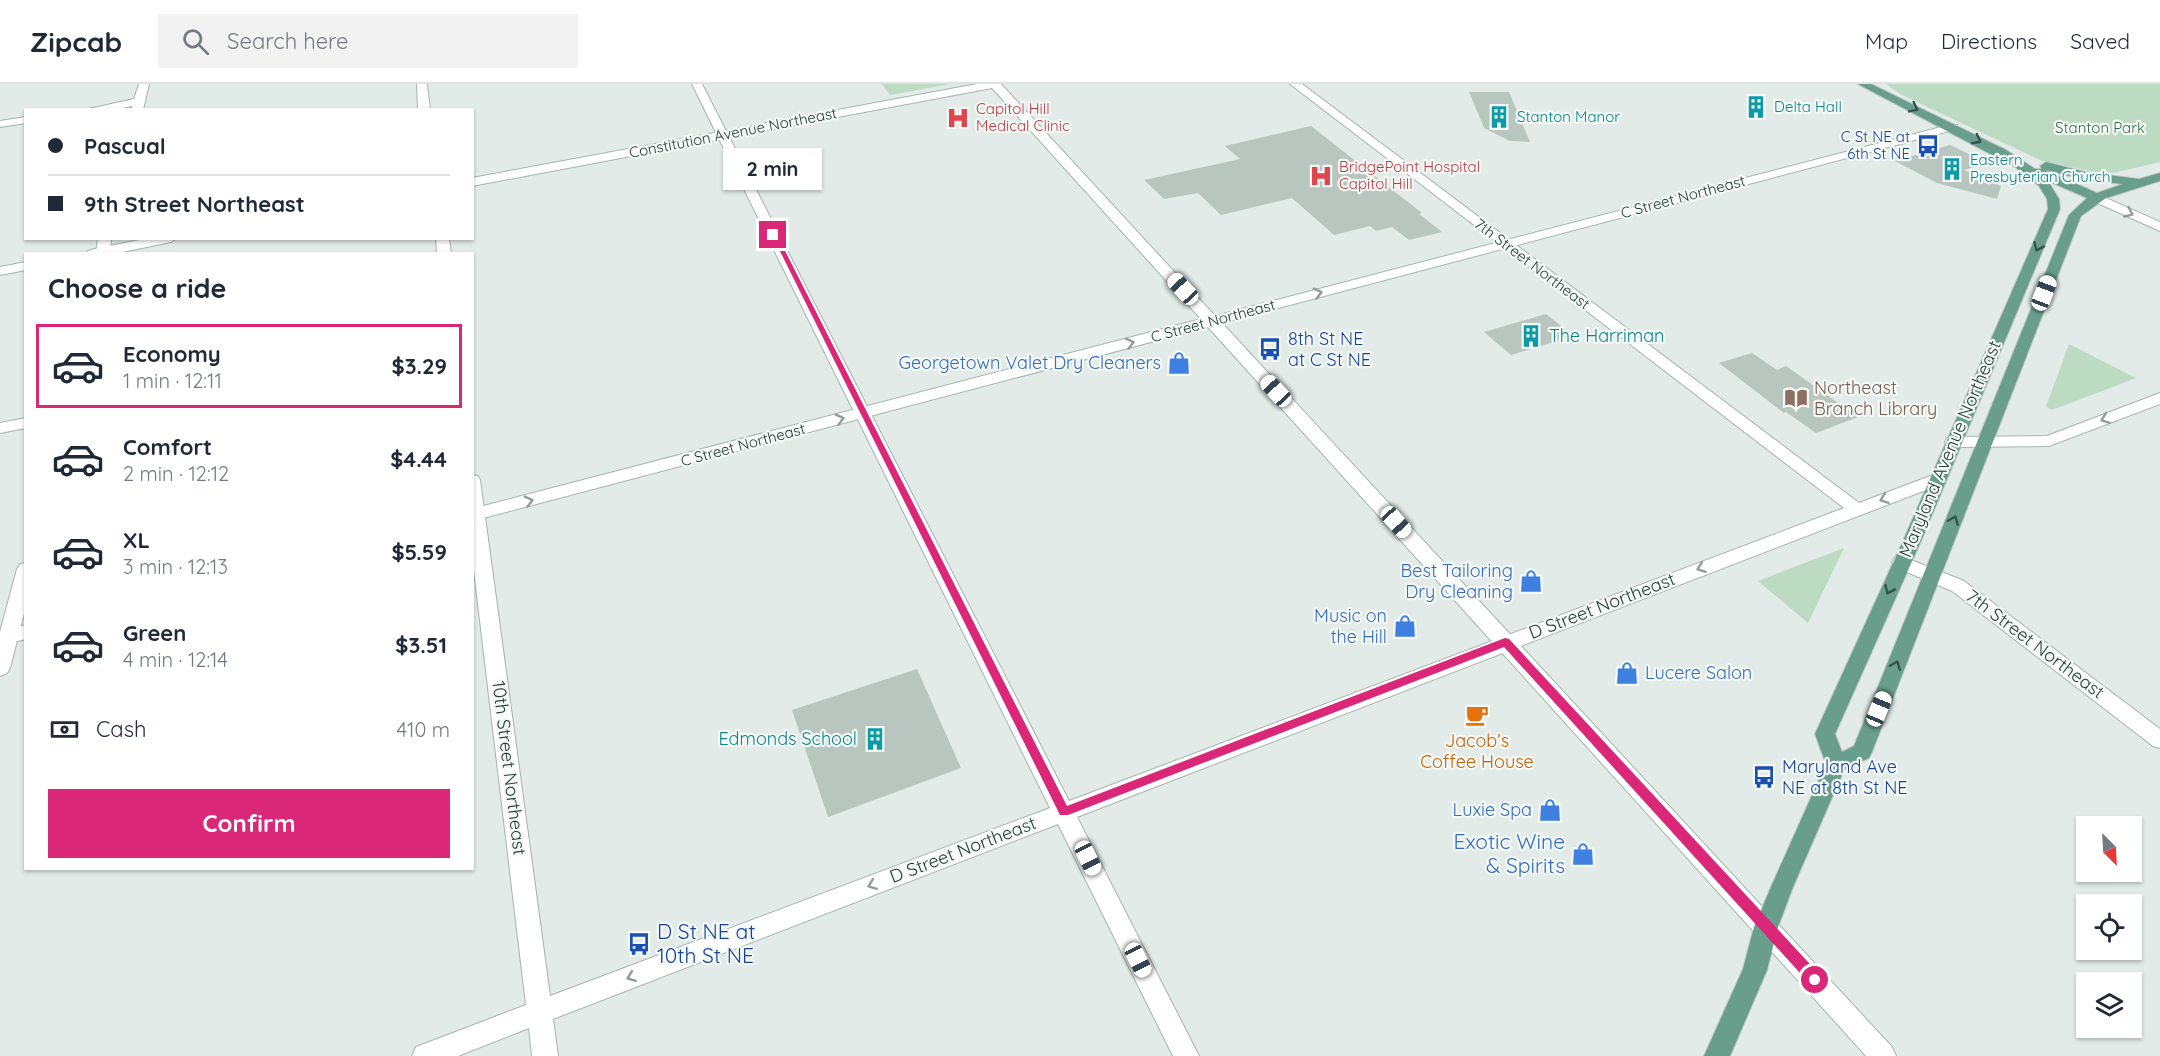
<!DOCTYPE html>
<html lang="en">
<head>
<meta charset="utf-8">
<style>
  :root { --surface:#fff; --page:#f2f2f3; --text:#1f2937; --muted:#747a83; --line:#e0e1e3; --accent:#db2777 }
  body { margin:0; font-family:Quicksand,sans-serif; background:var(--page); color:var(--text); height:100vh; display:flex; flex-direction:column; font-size:22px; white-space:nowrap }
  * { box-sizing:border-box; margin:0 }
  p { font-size:20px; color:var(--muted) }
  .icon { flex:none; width:33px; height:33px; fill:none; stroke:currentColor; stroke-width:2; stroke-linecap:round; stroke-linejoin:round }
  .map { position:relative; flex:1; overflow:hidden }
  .panel { position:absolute; left:24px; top:168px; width:450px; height:618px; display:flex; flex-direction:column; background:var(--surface); border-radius:0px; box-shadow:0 2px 4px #0004 }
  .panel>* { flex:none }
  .top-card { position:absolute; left:24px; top:24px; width:450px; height:132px; border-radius:0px; box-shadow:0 2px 4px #0004; display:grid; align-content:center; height:132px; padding:0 24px; background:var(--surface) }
  .needle { width:39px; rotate:156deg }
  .tools { position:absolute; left:2076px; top:732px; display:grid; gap:12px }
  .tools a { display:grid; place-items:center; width:66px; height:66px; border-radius:0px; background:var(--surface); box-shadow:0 2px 4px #0004; font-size:30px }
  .end { position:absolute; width:27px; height:27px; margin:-14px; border:8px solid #db2777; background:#fff; box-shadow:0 0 0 3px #fff }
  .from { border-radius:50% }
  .bubble { position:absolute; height:42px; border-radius:0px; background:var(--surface); box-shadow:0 2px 4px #0004; font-size:20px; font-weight:700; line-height:42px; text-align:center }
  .car { position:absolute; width:18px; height:36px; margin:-18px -9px; border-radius:8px; box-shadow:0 0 4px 2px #0007; background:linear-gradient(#fff 24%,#345 0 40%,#fff 0 76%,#345 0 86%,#fff 0) }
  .top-card b { display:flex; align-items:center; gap:21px; height:57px; font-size:22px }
  .top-card b+b { border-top:2px solid var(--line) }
  .top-card i { width:15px; height:15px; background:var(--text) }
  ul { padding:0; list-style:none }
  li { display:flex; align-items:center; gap:18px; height:84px; margin:0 12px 9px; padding:0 12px; border:3px solid transparent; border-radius:0px }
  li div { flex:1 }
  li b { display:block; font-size:22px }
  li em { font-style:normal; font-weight:700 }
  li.current { border-color:var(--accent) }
  li>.icon { width:54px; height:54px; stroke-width:1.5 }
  h2 { padding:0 24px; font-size:27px; line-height:72px }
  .pay { display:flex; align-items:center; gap:15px; height:66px; padding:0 24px; font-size:22px }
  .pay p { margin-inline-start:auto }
  .cta { display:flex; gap:12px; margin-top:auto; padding:12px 24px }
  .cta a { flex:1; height:69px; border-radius:0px; background:var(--accent); color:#fff; font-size:24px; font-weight:700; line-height:69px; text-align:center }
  header { display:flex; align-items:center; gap:36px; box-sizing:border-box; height:84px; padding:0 30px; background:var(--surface); border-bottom:2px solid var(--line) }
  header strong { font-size:28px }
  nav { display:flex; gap:33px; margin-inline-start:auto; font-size:21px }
  .search { width:420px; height:54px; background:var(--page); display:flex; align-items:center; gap:15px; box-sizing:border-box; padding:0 21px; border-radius:0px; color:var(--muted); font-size:22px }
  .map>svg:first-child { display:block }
</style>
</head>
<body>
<header>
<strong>Zipcab</strong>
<div class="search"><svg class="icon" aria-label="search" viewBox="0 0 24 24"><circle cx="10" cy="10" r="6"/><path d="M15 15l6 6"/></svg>Search here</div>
<nav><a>Map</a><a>Directions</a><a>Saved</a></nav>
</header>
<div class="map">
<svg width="2160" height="972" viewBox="0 0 2160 972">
  <rect width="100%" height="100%" fill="#e2ebe7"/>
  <path fill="#bddbc2" d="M882,0H950L890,11Z
    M1886,0H2160V78L2113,89L2094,88L2042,77L1900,10Z
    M2069,260L2136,294L2052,326L2046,323Z
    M1844,464L1808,539L1758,497Z"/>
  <path fill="#b8c6bf" d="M1469,8H1509L1530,58L1510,57L1484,44Z
    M1311,42L1422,129L1419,130L1442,148L1409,156L1392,143L1376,147L1370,142L1334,151L1292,114L1221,131L1198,109L1164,115L1144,96L1240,75L1225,62Z
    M1950,61L1988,79L1964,86L2001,102L1997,115L1937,99L1895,77Z
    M1546,230L1574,252L1511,271L1484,248Z
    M1752,269L1777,286L1786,282L1858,333L1816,349L1786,328L1784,329L1719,279Z
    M917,585L961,684L828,733L792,626Z"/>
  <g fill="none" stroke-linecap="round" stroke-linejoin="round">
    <g stroke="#a5b3ad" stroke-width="2">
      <path id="street" d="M139,0H149L143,26H132V22L113,26H84L134,15Z
        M417,0H427L430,26H418Z
        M692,0H702L1069,717L1844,424L1290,0H1302L1859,419L1938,389L1944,391L1946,395L1944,399L1077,733L1199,972H1173L1058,740L553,935L558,972H532L529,944L458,972H412L416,963L526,921L472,470V391L478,392L480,396L550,912L1050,724Z
        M26,33V39L0,43V37Z
        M98,154H111L110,170H96Z
        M436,154H449L451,170H437Z
        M2160,309V320L2049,362L1953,363L1947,362L1945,358L1947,354L1953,353L2047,352Z
        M26,334V344L0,349V339Z
        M1901,472L1964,497L2160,645V664L2153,662L1952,507L1895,483L1892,478L1895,473Z
        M26,479V522L10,584L7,589L0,592V548L17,485L20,480Z"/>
    </g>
    <g stroke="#a1b7ad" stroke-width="2">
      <path id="secondary" d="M977,0H1001L1215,232L1949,41H1957V45L1222,239L1892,963L1896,972H1866L1208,243L472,437V425L1201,235L992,4L472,102V94Z
        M2097,110L2160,138V147L2093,117L2091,114Z
        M149,154H177L171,158L113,170H84L90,166Z
        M26,178V186L0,191V183Z
        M26,541V555L0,562V548Z"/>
    </g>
    <g stroke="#c1c8c6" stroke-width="2">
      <path id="primary" d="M1858,0H1871L2006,66L2035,85H2043L2097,109L2123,100L2085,96L2042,85L2040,82L2046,78L2085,88L2139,95L2160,89V97L2106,114L2081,132L1872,668L1869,674L1844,686L1793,803L1778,843L1767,886L1730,972H1704L1743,885L1754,843L1771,803L1826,680L1815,650L1903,457L2048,125L2047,115L2039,102L2015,83ZM2048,97L2087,114L2069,131L1854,662L1842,668L1835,650L1921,457L2060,125L2059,115Z"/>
    </g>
    <use href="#street" fill="#fff" fill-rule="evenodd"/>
    <use href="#secondary" fill="#fff" fill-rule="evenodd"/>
    <use href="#primary" fill="#6a9e8c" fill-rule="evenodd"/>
  </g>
  <defs><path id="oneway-chevron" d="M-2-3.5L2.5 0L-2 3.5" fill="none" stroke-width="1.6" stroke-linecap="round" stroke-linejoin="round" transform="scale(1.5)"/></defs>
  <g stroke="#355449">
    <use href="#oneway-chevron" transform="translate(1914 24) rotate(26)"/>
    <use href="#oneway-chevron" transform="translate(1977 56) rotate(28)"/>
    <use href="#oneway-chevron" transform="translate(2038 163) rotate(114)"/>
    <use href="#oneway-chevron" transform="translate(1954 436) rotate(-68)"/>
    <use href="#oneway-chevron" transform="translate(1889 506) rotate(114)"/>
    <use href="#oneway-chevron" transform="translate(1896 581) rotate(-68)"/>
  </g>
  <g stroke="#919d99">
    <use href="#oneway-chevron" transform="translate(2129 129) rotate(25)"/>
    <use href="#oneway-chevron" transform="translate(1318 209) rotate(-15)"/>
    <use href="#oneway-chevron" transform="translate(1130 259) rotate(-15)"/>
    <use href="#oneway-chevron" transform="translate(840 335) rotate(-15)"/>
    <use href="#oneway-chevron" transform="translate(2105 335) rotate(159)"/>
    <use href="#oneway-chevron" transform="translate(1884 415) rotate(160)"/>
    <use href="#oneway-chevron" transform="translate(529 417) rotate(-15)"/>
    <use href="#oneway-chevron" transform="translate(1701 484) rotate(159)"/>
    <use href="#oneway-chevron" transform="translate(872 801) rotate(159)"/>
    <use href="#oneway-chevron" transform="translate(631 893) rotate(159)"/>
  </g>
  <path fill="#db2777" d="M771,149L777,151L1067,722L1505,554L1509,555L1820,891L1822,896L1820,900L1815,902L1810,900L1504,563L1068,731H1060Z"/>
  <defs>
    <g id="building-bare" transform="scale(1.8)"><path d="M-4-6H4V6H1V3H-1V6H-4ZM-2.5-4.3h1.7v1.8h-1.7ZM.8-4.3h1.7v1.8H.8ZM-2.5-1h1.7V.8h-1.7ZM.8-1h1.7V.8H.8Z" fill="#0f9aa8" stroke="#f3f8f5" stroke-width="2.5" paint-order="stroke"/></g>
    <g id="hospital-bare" transform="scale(1.8)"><path d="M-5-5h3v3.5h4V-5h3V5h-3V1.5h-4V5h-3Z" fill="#e0444e" stroke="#f3f8f5" stroke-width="2.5" paint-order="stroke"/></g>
    <g id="bus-bare" transform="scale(1.8)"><path d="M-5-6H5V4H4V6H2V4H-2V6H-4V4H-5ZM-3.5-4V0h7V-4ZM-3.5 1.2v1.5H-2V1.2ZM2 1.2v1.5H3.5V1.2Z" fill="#1a4fb4" stroke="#f3f8f5" stroke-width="2.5" paint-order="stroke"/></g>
    <g id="shop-bare" transform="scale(1.8)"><path d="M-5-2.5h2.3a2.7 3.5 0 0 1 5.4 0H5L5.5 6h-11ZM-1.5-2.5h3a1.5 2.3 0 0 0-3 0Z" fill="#3f7fe0" stroke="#f3f8f5" stroke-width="2.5" paint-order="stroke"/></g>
    <g id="library-bare" transform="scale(1.8)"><path d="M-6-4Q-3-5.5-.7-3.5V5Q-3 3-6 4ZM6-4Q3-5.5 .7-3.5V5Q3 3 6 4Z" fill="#8d6e63" stroke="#f3f8f5" stroke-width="2.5" paint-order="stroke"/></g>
    <g id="cafe-bare" transform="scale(1.8)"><path d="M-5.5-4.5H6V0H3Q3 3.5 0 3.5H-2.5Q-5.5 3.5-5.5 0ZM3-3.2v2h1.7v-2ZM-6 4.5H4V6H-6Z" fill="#e8710a" stroke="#f3f8f5" stroke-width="2.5" paint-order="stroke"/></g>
  </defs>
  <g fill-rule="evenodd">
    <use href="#building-bare" x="1756" y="23"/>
    <use href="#building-bare" x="1499" y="33"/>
    <use href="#hospital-bare" x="958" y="34"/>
    <use href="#bus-bare" x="1928" y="62"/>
    <use href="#building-bare" x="1952" y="85"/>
    <use href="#hospital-bare" x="1321" y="92"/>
    <use href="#building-bare" x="1531" y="252"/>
    <use href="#bus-bare" x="1270" y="265"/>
    <use href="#shop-bare" x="1179" y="279"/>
    <use href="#library-bare" x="1796" y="314"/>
    <use href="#shop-bare" x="1531" y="497"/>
    <use href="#shop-bare" x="1405" y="542"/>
    <use href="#shop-bare" x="1627" y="589"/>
    <use href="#cafe-bare" x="1477" y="631"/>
    <use href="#building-bare" x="875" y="655"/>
    <use href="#bus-bare" x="1764" y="693"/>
    <use href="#shop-bare" x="1550" y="726"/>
    <use href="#shop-bare" x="1583" y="770"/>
    <use href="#bus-bare" x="639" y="860"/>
  </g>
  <g text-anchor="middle" stroke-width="4.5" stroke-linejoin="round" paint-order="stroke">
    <g font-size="15" fill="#0d838f" stroke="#f3f8f5" text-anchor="start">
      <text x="1774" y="28">Delta Hall</text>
      <text x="1517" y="38">Stanton Manor</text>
      <text x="1970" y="81">Eastern<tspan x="1970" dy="17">Presbyterian Church</tspan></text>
    </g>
    <g font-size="15" fill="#be3a42" stroke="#f3f8f5" text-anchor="start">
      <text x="976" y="30">Capitol Hill<tspan x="976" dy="17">Medical Clinic</tspan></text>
      <text x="1339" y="88">BridgePoint Hospital<tspan x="1339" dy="17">Capitol Hill</tspan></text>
    </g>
    <g font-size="15" fill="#307043" stroke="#f3f8f5">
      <text x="2100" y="49">Stanton Park</text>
    </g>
    <g font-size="15" fill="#233b33" stroke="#f3f8f5">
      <text transform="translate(733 49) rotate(-11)" y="5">Constitution Avenue Northeast</text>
      <text transform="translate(1683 113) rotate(-15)" y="5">C Street Northeast</text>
      <text transform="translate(1532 180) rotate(37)" y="5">7th Street Northeast</text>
      <text transform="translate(1213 237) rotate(-15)" y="5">C Street Northeast</text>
      <text transform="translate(743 361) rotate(-15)" y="5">C Street Northeast</text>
    </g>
    <g font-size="15" fill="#164399" stroke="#f3f8f5" text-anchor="end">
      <text x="1910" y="58">C St NE at<tspan x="1910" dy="17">6th St NE</tspan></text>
    </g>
    <g font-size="18" fill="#0d838f" stroke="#f3f8f5" text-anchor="start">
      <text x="1549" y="258">The Harriman</text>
      <text x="857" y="661" text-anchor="end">Edmonds School</text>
    </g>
    <g font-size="18" fill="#164399" stroke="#f3f8f5" text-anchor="start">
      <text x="1288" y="261">8th St NE<tspan x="1288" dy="21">at C St NE</tspan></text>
      <text x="1782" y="689">Maryland Ave<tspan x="1782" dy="21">NE at 8th St NE</tspan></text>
    </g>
    <g font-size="18" fill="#366cbe" stroke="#f3f8f5" text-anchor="end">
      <text x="1161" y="285">Georgetown Valet Dry Cleaners</text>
      <text x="1513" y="493">Best Tailoring<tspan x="1513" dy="21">Dry Cleaning</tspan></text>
      <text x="1387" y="538">Music on<tspan x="1387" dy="21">the Hill</tspan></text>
      <text x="1645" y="595" text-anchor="start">Lucere Salon</text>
      <text x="1532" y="732">Luxie Spa</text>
    </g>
    <g font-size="18" fill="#785e54" stroke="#f3f8f5" text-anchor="start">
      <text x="1814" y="310">Northeast<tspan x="1814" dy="21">Branch Library</tspan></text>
    </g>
    <g font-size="18" fill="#233b33" stroke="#f3f8f5">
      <text transform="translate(1950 365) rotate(-67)" y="6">Maryland Avenue Northeast</text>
      <text transform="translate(1602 522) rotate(-21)" y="6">D Street Northeast</text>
      <text transform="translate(2035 560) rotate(37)" y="6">7th Street Northeast</text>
      <text transform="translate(509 684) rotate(83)" y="6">10th Street Northeast</text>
      <text transform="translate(963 766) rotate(-21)" y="6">D Street Northeast</text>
    </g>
    <g font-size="18" fill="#c56008" stroke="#f3f8f5">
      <text x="1477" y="663">Jacob’s<tspan x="1477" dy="21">Coffee House</tspan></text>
    </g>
    <g font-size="21" fill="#366cbe" stroke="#f3f8f5" text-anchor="end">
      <text x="1565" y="765">Exotic Wine<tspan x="1565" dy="24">&amp; Spirits</tspan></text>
    </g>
    <g font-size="21" fill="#164399" stroke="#f3f8f5" text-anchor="start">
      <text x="657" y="855">D St NE at<tspan x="657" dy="24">10th St NE</tspan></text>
    </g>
  </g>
</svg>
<div class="tools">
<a><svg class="needle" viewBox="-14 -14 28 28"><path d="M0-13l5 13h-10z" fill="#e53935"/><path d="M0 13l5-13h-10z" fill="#747a83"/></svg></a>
<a><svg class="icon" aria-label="locate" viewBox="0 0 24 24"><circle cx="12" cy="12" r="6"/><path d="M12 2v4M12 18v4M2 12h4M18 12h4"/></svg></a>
<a><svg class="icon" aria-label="layers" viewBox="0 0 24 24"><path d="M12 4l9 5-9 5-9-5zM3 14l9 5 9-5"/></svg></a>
</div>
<i class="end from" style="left:1815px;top:896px"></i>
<i class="end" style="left:773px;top:151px"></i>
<div class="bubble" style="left:723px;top:64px;width:99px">2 min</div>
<i class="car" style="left:1183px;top:205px;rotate:317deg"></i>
<i class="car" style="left:2044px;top:209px;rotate:21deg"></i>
<i class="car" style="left:1276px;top:307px;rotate:317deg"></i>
<i class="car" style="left:1396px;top:438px;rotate:138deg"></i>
<i class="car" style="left:1879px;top:625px;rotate:22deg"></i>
<i class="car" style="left:1088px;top:774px;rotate:154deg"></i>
<i class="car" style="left:1138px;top:876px;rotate:153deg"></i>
<div class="top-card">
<b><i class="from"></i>Pascual</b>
<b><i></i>9th Street Northeast</b>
</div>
<section class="panel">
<h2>Choose a ride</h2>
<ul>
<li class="current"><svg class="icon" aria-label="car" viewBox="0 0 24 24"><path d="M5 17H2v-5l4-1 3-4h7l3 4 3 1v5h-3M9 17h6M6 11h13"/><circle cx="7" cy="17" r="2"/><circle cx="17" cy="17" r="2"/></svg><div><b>Economy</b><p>1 min · 12:11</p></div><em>$3.29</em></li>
<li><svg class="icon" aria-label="car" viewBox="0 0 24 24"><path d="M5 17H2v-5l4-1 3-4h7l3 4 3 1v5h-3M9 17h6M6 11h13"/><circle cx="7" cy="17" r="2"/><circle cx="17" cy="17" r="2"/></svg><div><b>Comfort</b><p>2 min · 12:12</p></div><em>$4.44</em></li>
<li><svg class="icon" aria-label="car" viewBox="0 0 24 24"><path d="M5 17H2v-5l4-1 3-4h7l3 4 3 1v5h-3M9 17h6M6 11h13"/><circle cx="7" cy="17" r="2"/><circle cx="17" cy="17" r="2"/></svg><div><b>XL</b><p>3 min · 12:13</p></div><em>$5.59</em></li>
<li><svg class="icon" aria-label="car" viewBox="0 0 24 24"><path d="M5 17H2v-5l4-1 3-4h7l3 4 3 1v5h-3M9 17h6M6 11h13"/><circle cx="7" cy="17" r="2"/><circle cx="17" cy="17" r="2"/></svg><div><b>Green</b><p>4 min · 12:14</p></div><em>$3.51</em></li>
</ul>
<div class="pay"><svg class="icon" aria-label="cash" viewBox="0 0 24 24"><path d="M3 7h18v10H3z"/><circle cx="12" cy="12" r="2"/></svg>Cash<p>410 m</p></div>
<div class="cta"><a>Confirm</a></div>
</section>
</div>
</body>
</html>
